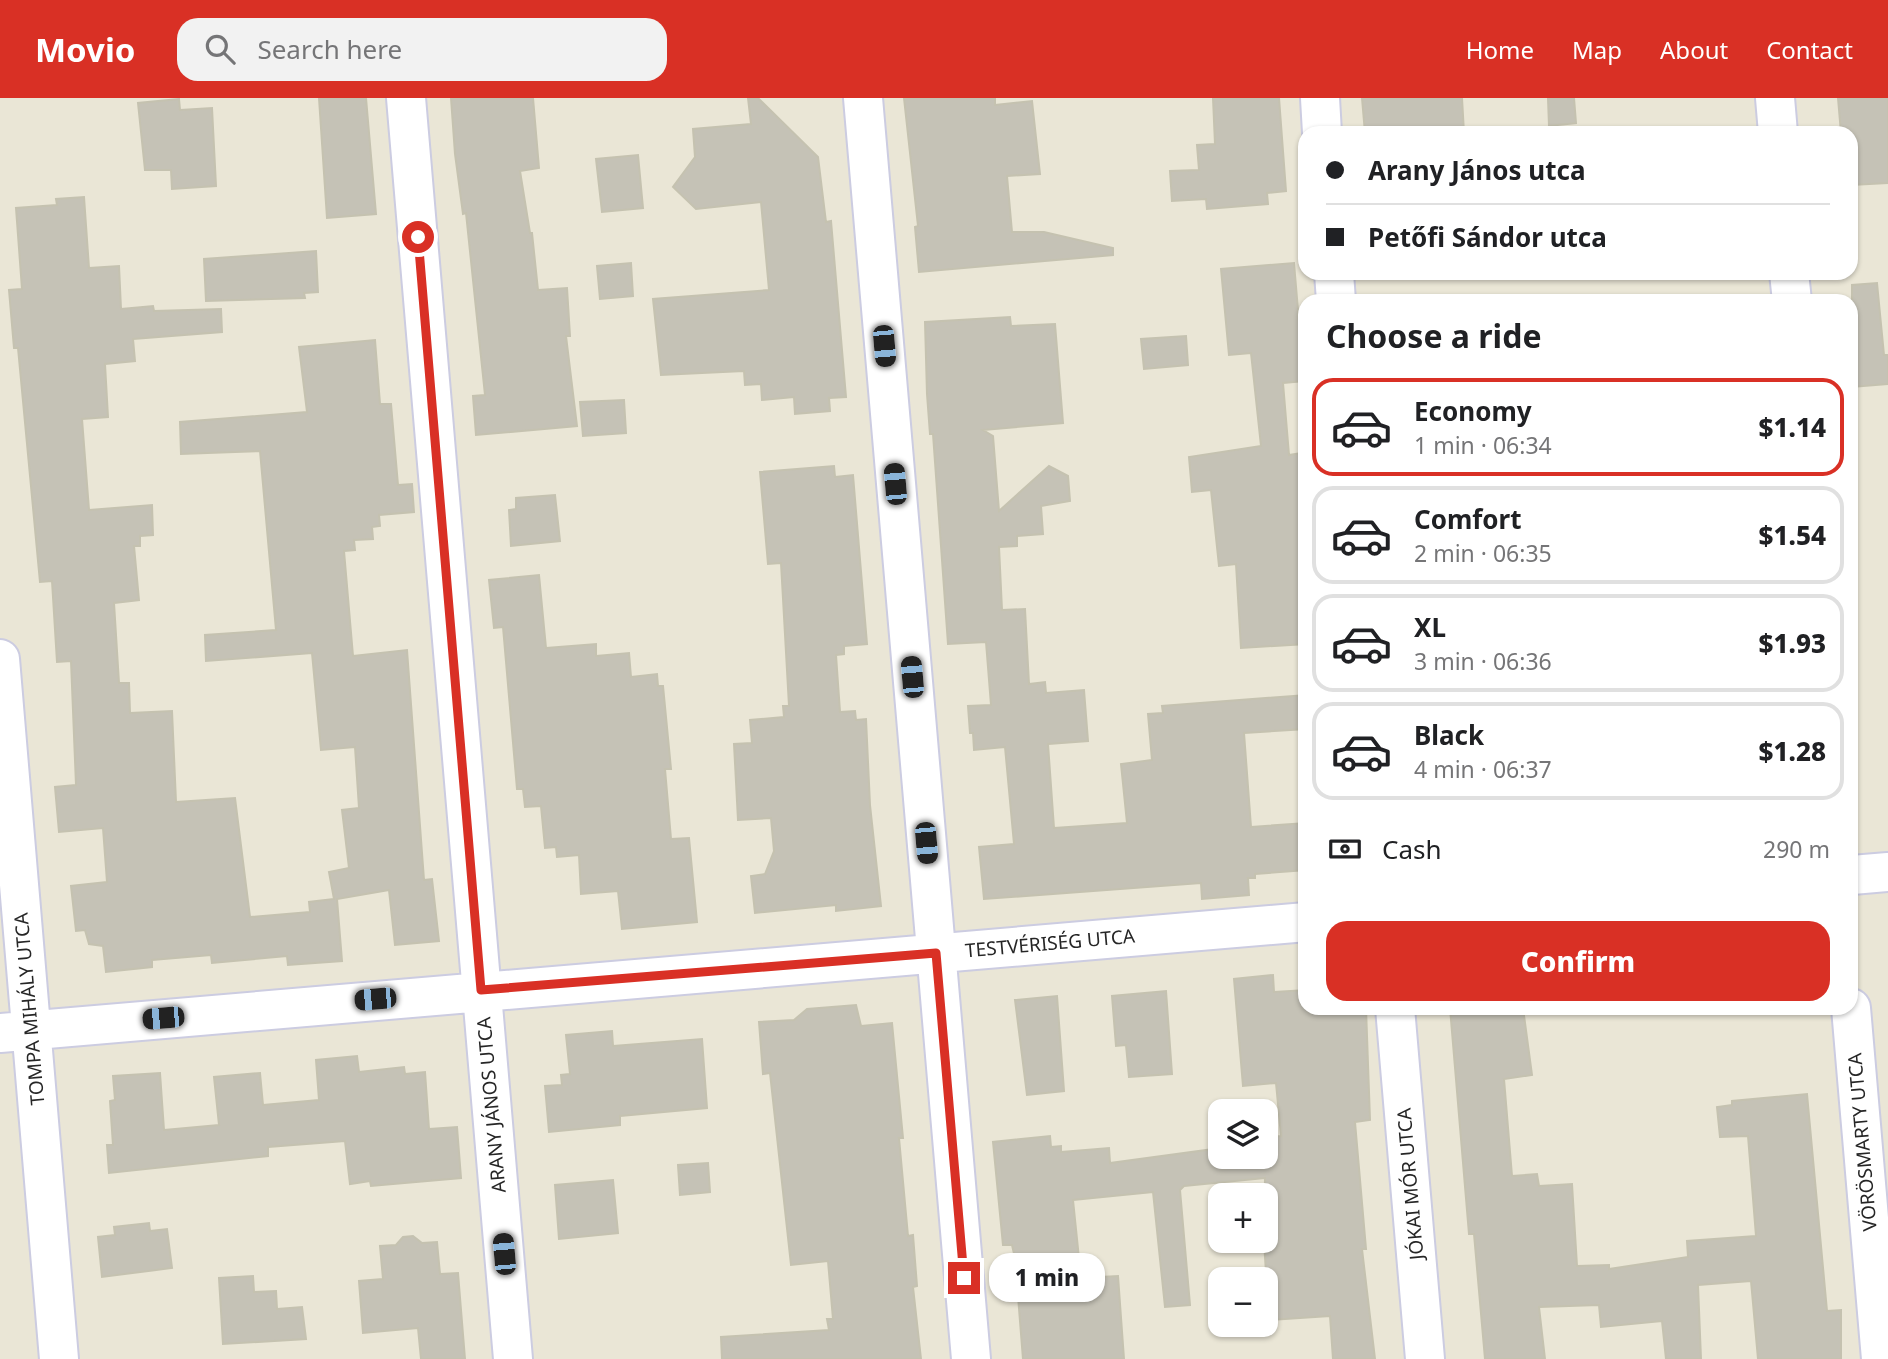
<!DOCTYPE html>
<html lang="en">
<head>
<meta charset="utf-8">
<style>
  :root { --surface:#fff; --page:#f2f2f2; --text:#202124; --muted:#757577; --line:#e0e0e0; --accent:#d93025 }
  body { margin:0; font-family:"Noto Sans",sans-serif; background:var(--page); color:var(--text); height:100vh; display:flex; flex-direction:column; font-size:26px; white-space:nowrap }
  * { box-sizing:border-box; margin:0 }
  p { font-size:23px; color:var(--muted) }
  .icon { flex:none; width:38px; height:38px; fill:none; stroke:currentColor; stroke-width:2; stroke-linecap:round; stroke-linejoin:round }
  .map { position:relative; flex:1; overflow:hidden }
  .panel { position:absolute; left:1298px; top:196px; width:560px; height:721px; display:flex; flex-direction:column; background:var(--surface); border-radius:21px; box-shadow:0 2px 5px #0004 }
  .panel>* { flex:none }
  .top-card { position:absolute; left:1298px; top:28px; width:560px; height:154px; border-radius:21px; box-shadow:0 2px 5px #0004; display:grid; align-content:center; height:154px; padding:0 28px; background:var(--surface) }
  .buttons { position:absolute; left:1208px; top:1001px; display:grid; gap:14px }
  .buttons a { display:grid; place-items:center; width:70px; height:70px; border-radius:14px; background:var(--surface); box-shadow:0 2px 5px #0004; font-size:35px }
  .end { position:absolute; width:32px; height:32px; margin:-16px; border:9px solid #d93025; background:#fff; box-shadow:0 0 0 4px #fff }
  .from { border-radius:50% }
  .bubble { position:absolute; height:49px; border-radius:21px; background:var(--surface); box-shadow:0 2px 5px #0004; font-size:23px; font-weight:800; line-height:49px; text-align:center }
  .car { position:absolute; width:21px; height:42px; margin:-21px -10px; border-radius:9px; box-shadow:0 0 5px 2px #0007; background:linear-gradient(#222 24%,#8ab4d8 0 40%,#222 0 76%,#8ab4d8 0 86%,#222 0) }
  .top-card b { display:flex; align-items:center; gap:24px; height:66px; font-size:26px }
  .top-card b+b { border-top:2px solid var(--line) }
  .top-card i { width:18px; height:18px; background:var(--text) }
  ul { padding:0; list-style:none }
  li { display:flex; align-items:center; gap:21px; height:98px; margin:0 14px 10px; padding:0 14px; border:4px solid var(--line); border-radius:21px }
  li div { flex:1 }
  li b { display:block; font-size:26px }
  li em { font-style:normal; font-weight:800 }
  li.active { border-color:var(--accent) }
  li>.icon { width:63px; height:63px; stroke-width:1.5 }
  h2 { padding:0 28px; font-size:32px; line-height:84px }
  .pay { display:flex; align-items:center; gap:18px; height:77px; padding:0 28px; font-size:26px }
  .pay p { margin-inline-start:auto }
  .primary-button { display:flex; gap:14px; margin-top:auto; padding:14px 28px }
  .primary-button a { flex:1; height:80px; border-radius:21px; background:var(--accent); color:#fff; font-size:28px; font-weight:800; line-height:80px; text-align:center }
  header { display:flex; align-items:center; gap:42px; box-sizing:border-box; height:98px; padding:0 35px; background:var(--accent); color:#fff }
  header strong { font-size:33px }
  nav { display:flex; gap:38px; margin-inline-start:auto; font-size:24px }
  .search { width:490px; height:63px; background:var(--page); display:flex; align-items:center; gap:18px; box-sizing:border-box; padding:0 24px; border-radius:21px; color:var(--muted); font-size:26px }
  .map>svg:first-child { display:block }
</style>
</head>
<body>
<header>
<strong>Movio</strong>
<div class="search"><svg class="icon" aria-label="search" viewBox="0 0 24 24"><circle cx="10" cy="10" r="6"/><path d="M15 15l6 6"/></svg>Search here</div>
<nav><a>Home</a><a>Map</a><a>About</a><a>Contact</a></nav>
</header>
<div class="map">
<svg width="1888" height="1261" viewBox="0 0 1888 1261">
  <rect width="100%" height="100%" fill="#eae6d6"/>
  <path fill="#c5c2b6" stroke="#c5c2b0" stroke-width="2" d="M319,0H366L376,116L327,120Z
    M451,0H533L539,70L520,73L530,135H532L538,192L567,190L570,238H566L577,328L476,337L473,298L485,297L466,115L463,116L455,56Z
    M748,0H758L818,59L826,124L831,123L846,299L829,300L830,313L795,316L794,299L762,302L761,286L745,287L744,273L661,277L653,201L769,192L761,104L696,111L673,89L695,59L693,31L751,26Z
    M904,0H995V7L1032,3L1040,76L1007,78L1012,134H1044L1113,150V157L919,174L915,129L918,128Z
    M1213,0H1279L1286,93L1267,95L1268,106L1207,111L1206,101L1172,103L1170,73L1199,72L1197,47L1215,46Z
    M1362,0H1462L1464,35H1365Z
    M1548,0H1574L1576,25L1549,28Z
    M1838,0H1888V85L1852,87V35H1841Z
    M179,1L180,12L212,10L216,88L172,91L171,72H145L138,5Z
    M638,57L643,110L602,114L596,61Z
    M84,99L89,170L119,168L121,211L153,208L154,213L221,211L222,234L133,241L135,263L105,266L108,319L82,321L89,412L152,407L153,437L140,438V448H134L139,502L114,505L119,585H129L130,615L172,613L176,704L235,700L250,819L310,814L309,804L334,801L329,774L349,770L342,712L359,710L355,649L321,652L312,555L206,563L205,537L276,532L260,353L181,356L180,324L307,314L299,249L375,242L380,306H391L398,387L412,386L414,414L379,417L380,428L372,429L373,441L354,442L355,452L344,453L353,558L407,552L424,782L432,781L439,843L395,847L389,792L337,801L342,863L288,867L287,858L212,865L211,857L152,862V869L106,874L103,848L89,846L85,832L76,833L71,788L107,784L103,730L59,734L55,689L76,687L71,563L57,564L52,483L40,484L18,250H14L9,192L22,191L16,110L57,107L56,101Z
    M316,153L318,194L304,195L305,200L206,203L204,161Z
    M631,165L633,198L600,201L597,168Z
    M1294,165L1304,283L1283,285L1289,357L1302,355L1306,378V546L1241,550L1236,466L1219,468L1211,392L1192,394L1189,359L1261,348L1251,255L1229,257L1221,171Z
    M1877,185L1884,257H1888V286L1852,289V187Z
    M1010,219L1011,228L1055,226L1063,325L983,332L993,338L999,413L1049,368L1068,378L1070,403L1041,408L1043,436L1017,438V448L999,449L1002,512L1025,511L1029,586L1045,584L1046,595L1084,592L1088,643L1048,646L1054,730L1127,725L1121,666L1152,662L1148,616L1163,615L1162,608L1306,597V631L1244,635L1251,729L1306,725V772L1255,776V780H1248L1249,797L1202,801L1201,785L984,801L979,749L1014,746L1005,649L974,652L973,635H970L968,608L991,607L986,544L948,546L933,336H930L927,296L925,224Z
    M1186,238L1188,267L1144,271L1141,241Z
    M624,302L626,335L583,338L580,304Z
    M834,368L835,379L853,377L867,546L844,548V556L836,557L840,614L855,613L856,622L866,621L870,707L881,808L836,813V807L755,815L751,778L765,776L774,753L771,720L738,722L734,646L752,645L750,622L784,619L783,608H789L781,465L768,466L760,374Z
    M555,397L560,443L511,448L509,412L516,411V400Z
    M539,477L546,550L596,546V558L629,555L631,579L657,576L658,588H663L671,671H665L671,741L689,740L697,824L622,831L618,793L581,796L579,757L557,759L556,749L545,750L541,708L525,709L523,691H517L503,529L494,530L489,482Z
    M1273,877L1274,894L1306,892V910H1366L1370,1022L1355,1024L1366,1151H1362L1375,1261H1333L1330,1218L1269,1222L1264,1143L1265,1080L1184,1088L1180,1092L1190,1207L1165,1209L1153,1094L1073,1102L1081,1180L1118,1178L1124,1261H1023L1015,1160L1012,1147H1003L993,1044L1050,1038L1051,1049L1061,1048V1054L1109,1050L1110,1065L1214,1051L1215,1059H1265V1039L1281,1038L1276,985L1243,988L1234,881Z
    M1166,893L1172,976L1129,979L1126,947L1116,948L1112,898Z
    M1057,898L1064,993L1027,997L1015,902Z
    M856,907L861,928L892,925L903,1040H899L908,1138L913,1137L917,1188L913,1189L921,1261H722L721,1239L829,1232L827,1221H833L828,1163L791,1167L770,975L763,976L759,924L794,922L807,911Z
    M1450,910H1523L1532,977L1504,981L1512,1078L1537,1076L1539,1088L1572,1086L1577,1168L1609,1167V1171L1688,1159L1687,1143L1756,1138L1748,1038L1720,1039L1717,1009L1732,1007V1003L1807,996L1827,1213L1841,1212V1261H1758L1751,1183L1698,1187L1701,1261H1666L1662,1223L1601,1229L1599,1207L1539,1209L1545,1261H1485L1474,1136H1469Z
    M612,933L613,948L702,941L707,1010L620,1018V1027L549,1034L545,988L562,987L561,977L570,976L566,937Z
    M357,958L359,974L404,969L405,976L425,974L429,1031L457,1029L461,1080L371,1088L370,1083L350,1086L345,1043L268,1049V1058L109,1075L107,1047H113L110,1003L115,1002L113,978L160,975L164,1032L219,1027L214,979L260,975L263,1007L319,1002L316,962Z
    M708,1065L710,1094L680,1097L678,1067Z
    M613,1082L618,1135L559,1141L555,1087Z
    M149,1125L150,1133L167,1131L172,1170L102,1179L98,1139L115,1137L114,1129Z
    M413,1138L422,1145L437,1144L440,1176L458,1175L465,1261H421L418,1230L363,1235L359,1183L383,1181L380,1148L396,1147L403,1139Z
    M253,1178L254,1194L276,1193L277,1211L302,1209L306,1241L223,1246L219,1180Z"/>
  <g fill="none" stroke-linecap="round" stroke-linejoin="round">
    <g stroke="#cccce1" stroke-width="42">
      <path id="minor" d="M406,0L513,1261
        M863,0L971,1261
        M1320,0L1322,35
        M1775,0L1778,35
        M1334,175L1336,203
        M1789,175L1792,203
        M0,561L59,1261
        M1852,777L1888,774
        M1395,910L1425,1261
        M1851,910L1881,1261
        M0,935L1306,824"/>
    </g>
    <use href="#minor" stroke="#fff" stroke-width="38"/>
  </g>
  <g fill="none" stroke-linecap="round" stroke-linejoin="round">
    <path stroke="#d93025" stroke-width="9" d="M418,139L481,892L936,855L964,1180"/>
  </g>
  <g text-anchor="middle" stroke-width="7" stroke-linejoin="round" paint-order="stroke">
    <g font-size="19" fill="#262626" stroke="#fff">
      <text transform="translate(1050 845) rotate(-5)" y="7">TESTVÉRISÉG UTCA</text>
      <text transform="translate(29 911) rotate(-95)" y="7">TOMPA MIHÁLY UTCA</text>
      <text transform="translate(491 1007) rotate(-95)" y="7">ARANY JÁNOS UTCA</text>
      <text transform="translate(1862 1044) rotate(-95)" y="7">VÖRÖSMARTY UTCA</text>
      <text transform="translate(1410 1086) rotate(-95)" y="7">JÓKAI MÓR UTCA</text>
    </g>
  </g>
</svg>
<div class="buttons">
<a><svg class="icon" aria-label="layers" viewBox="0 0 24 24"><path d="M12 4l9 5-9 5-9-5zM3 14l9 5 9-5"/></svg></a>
<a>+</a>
<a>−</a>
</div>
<i class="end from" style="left:418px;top:139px"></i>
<i class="end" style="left:964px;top:1180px"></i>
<div class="bubble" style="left:989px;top:1155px;width:116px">1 min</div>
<i class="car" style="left:884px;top:248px;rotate:175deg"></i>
<i class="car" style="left:895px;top:386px;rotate:355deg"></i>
<i class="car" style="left:912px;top:579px;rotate:355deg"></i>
<i class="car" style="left:926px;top:745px;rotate:175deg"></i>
<i class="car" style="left:375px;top:901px;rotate:265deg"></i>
<i class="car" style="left:163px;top:920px;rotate:265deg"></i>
<i class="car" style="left:504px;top:1156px;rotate:355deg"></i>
<div class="top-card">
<b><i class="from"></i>Arany János utca</b>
<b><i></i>Petőfi Sándor utca</b>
</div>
<section class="panel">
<h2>Choose a ride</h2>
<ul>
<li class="active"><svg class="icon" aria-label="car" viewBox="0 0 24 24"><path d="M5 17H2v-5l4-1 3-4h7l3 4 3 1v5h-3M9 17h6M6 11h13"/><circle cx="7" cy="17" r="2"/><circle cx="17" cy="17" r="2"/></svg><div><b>Economy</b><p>1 min · 06:34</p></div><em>$1.14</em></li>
<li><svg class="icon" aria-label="car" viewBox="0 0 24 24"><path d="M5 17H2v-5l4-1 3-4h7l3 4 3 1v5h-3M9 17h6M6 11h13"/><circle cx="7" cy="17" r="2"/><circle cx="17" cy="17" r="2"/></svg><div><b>Comfort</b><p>2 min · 06:35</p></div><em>$1.54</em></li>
<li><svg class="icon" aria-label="car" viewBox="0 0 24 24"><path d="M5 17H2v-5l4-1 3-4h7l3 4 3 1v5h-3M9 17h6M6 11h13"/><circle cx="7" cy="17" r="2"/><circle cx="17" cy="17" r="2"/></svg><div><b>XL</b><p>3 min · 06:36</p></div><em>$1.93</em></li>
<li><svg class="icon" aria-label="car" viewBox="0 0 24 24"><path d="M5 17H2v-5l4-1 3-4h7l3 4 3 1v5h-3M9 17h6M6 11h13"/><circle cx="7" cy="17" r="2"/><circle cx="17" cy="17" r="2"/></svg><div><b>Black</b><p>4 min · 06:37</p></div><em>$1.28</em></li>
</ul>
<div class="pay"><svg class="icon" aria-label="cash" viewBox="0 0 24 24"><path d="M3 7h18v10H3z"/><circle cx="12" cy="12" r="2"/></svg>Cash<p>290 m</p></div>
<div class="primary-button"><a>Confirm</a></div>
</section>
</div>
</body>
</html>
